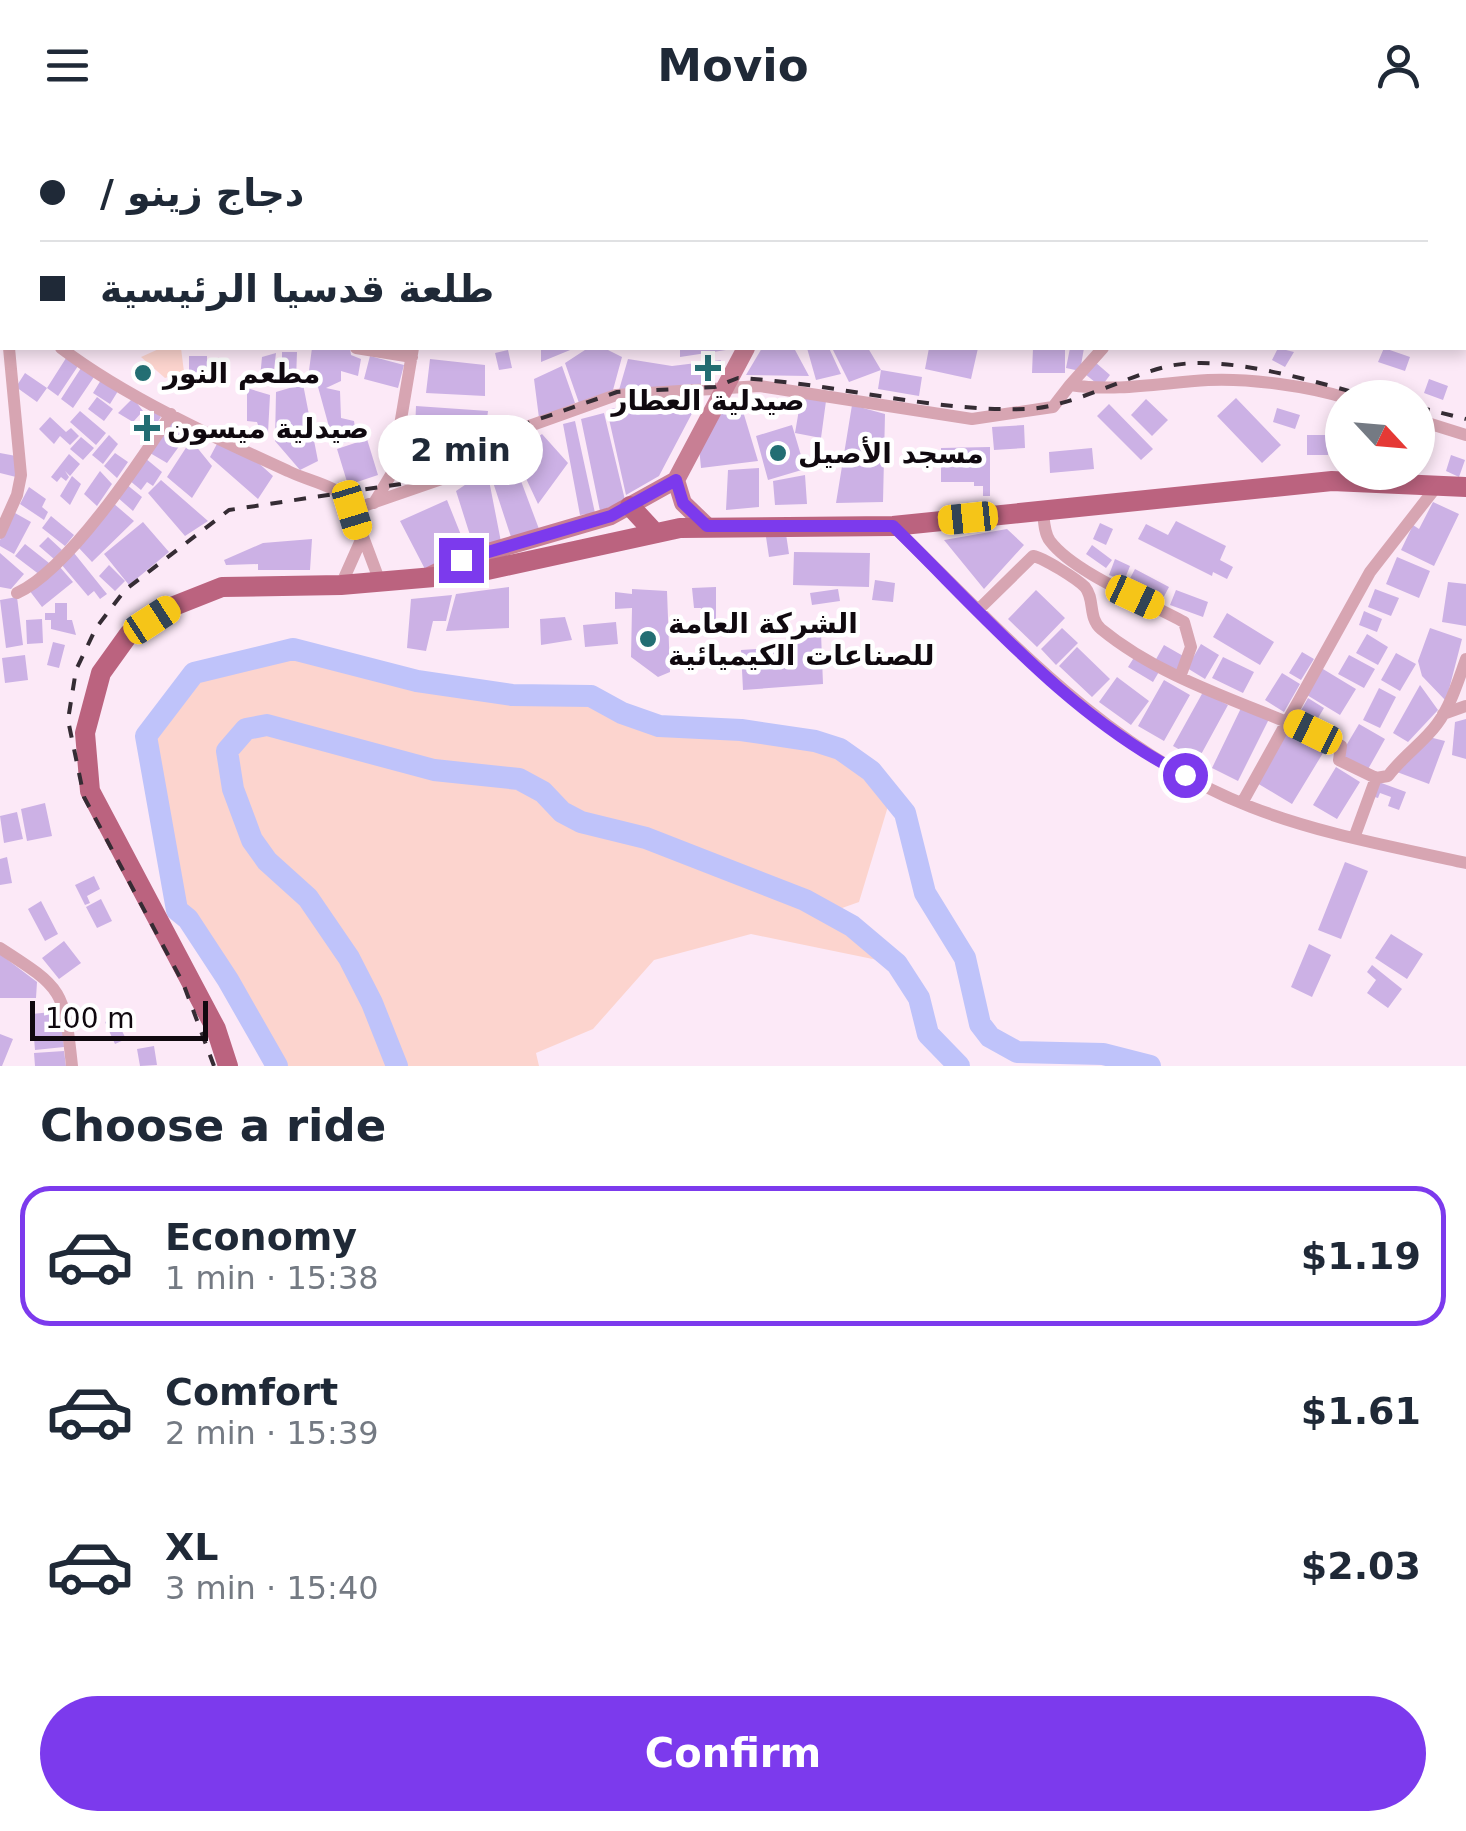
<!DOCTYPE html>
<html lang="en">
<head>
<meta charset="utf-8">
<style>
  :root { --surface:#fff; --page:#f2f2f3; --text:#1f2937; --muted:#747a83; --line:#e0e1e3; --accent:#7c3aed }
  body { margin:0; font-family:"DejaVu Sans",Cairo,sans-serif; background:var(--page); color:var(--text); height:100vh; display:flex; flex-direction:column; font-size:38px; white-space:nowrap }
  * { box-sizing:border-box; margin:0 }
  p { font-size:32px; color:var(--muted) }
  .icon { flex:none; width:55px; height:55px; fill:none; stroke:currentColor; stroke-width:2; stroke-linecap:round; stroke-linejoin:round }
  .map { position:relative; height:936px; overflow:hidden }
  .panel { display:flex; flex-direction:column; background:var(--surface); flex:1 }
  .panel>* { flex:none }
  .banner { position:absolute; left:0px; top:0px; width:1468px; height:220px; box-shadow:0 5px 15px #0003; display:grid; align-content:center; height:220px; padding:0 40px; background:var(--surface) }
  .needle { width:65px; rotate:116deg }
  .tools { position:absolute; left:1325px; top:250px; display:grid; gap:20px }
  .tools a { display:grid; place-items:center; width:110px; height:110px; border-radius:50%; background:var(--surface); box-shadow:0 5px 15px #0003; font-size:50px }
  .scale { position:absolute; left:30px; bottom:25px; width:178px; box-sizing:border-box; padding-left:10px; border:5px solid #10090f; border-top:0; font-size:28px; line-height:35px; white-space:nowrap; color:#10090f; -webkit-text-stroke:8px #fff; paint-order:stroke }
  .end { position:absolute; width:45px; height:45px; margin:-22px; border:12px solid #7c3aed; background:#fff; box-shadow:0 0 0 5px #fff }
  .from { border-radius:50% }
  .bubble { position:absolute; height:70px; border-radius:35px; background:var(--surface); box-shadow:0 5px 15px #0003; font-size:32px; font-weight:600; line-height:70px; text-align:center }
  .car { position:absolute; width:30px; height:60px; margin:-30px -15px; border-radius:12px; box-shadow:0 0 8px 2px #0007; background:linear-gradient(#f5c518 24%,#345 0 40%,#f5c518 0 76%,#345 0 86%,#f5c518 0) }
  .banner b { display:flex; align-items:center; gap:35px; height:95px; font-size:38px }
  .banner b+b { border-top:2px solid var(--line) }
  .banner i { width:25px; height:25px; background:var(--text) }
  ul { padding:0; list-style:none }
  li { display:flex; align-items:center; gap:30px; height:140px; margin:0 20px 15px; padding:0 20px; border:5px solid transparent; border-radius:30px }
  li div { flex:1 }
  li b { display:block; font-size:38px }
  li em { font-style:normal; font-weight:600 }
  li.on { border-color:var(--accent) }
  li>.icon { width:90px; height:90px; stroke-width:1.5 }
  h2 { padding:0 40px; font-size:45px; line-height:120px }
  .cta { display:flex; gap:20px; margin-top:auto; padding:20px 40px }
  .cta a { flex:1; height:115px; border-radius:60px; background:var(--accent); color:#fff; font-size:40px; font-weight:600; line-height:115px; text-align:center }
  header { display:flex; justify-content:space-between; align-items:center; height:130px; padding:0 40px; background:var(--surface); font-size:45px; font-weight:600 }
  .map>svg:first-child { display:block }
</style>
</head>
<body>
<header><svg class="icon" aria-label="menu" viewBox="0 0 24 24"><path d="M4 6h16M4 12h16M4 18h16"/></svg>Movio<svg class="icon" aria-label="person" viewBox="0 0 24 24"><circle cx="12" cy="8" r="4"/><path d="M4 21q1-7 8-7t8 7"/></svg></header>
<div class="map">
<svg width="1466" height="936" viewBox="0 0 1466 936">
  <rect width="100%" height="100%" fill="#fce9f7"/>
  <path fill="#fcd4ce" d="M161,218H181L184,242L165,248L141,227Z
    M293,519L427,552L512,565L591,566L622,583L659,596L750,602L815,611L858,630L892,663L859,772L825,784L897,834L751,804L654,830L593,899L536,923L539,936H398L394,929L395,936H277L177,780L146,606L194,543Z"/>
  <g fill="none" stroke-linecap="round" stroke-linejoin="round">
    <path stroke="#bfc3fa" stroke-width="22" d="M277,936L228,850L188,789L177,780L146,606L194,543L293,519L417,551L512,565L591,566L622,583L659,596L741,600L815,611L840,619L871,641L905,683L925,763L965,828L980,894L990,907L1017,922L1103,924L1150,936
      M397,936L372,873L349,828L308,768L267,731L252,710L233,659L227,621L246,599L267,595L434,640L519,649L543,662L562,682L581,692L646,708L805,770L852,796L897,834L919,868L928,904L959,936"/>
  </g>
  <path fill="#ccb1e5" d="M312,218H350L351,225L361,229L358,246L341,241V251L326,258L340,261L341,288L354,291L356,306L351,311L334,315L315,246L308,248Z
    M541,218H575L541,232Z
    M588,218H604L622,227L613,260L579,273L565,233Z
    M680,218H726V220L680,227Z
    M762,218H794L809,246L746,245Z
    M807,218H829L841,244L816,250Z
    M832,218H868L881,240L849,252Z
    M929,218H978L971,249L925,239Z
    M1033,218H1065V243H1032Z
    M1070,218H1084L1080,241L1066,238Z
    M1278,218L1294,222L1285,237L1272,230Z
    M1384,218L1410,227L1405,241L1378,232Z
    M508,220L512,238L499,240L495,223Z
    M282,222H297L296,250L283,249L281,255L274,256L269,249L260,248L262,227L276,223L274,240H278L282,236Z
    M68,225L80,233L58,266L47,258L37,272L16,257L25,243L47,258Z
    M189,226H207V255L189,256Z
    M370,226L404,235L398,258L364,249Z
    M430,229L485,235V266L426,263Z
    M628,229L672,236L721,230L704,257L619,260Z
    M1095,232L1110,245L1101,257L1085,244Z
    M83,235L96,244L73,278L61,269Z
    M562,236L575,273L539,288L534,249Z
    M881,240L922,247L919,266L878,259Z
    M1429,249L1448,256L1443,270L1424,263Z
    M101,250L118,261L110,274L93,263Z
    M303,254L318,331L300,340L275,311L276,262Z
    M247,258L270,265L268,303L260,301L257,292L247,291Z
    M97,267L113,279L104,291L88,279Z
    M133,268L143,281L133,292L118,283Z
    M739,268L758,331L701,338L699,317L723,275Z
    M801,268L826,271L821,308L795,303Z
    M1236,268L1281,315L1262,333L1217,286Z
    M1146,269L1168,290L1152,306L1131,285Z
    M699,270L659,346L626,365L607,280L632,274Z
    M1109,274L1153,319L1141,330L1097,286Z
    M852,275L885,284L883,372L836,373Z
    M416,276L488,281L484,313L415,301Z
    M1277,278L1300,285L1295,299L1273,292Z
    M153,280L161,287L150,303L140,294Z
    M80,281L106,303L96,315L70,292Z
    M604,283L625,370L600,381L581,289Z
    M50,287L66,302L71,298L79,306L70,315L60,306L54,314L39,299Z
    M575,291L595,383L580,385L563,294Z
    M172,292L188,304L167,333L150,323Z
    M792,295L805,339L768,350L756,306Z
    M1024,295L1025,318L994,320L992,297Z
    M542,304L568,333L538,374L515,325Z
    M109,305L118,314L103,334L92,325Z
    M1307,305H1327L1328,325H1307Z
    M81,307L94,318L83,330L70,319Z
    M367,309L378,345L348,355L337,319Z
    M191,310L212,336L192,368L167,347Z
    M219,310L254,329L273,346L258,369L210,327Z
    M990,317V366H983V356H974V352H941V318Z
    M1092,318L1094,339L1050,343L1049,322Z
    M0,323L16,326V347L0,343Z
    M115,323L128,332L117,348L104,336Z
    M69,324L80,334L70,346L65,341L69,347L66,351L61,347L57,352L51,347Z
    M1451,325L1465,330L1459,347L1446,341Z
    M512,327L539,399L512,410L489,340Z
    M145,328L162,342L153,356L147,352L141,360L129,350Z
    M759,338V377L726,380L728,340Z
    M487,340L502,417L476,424L456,361Z
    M100,341L112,354L97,376L84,364Z
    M805,345L807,374L775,375L773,351Z
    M72,346L81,354L70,375L60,366Z
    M161,350L208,391L185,406L148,363Z
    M126,354L142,367L133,381L117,367Z
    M29,357L46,369L42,377L48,382L44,390L20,374Z
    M447,370L467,420L427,443L400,391Z
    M1433,372L1459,384L1434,436L1401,420L1413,395L1419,399Z
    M113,373L134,391L92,432L78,417Z
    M15,383L31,392L14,424L0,416V410Z
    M51,386L74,405L65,416L42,398Z
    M1176,391L1226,416L1220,430L1233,437L1227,449L1213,442L1212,446L1138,409L1146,394L1168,405Z
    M143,392L169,422L129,455L104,424Z
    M1100,393L1113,399L1106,415L1093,409Z
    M1007,399L1024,415L984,459L944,410Z
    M786,404L789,424L769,427L766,407Z
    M48,407L62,420L54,429L39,416Z
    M312,409L310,440H258V434L226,435L224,430L263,413Z
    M25,414L49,433L40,445L15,426Z
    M1092,415L1112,430L1106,438L1086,424Z
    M794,422L870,423L869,457L793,455Z
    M0,423L24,444L11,459L0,457Z
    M74,423L107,464L100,469L94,461L88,466L61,434Z
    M1397,427L1430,441L1419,468L1386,454Z
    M1115,429L1130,436L1124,451L1109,445Z
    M109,435L125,451L115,461L99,446Z
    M59,436L73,452L42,477L29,460Z
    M1135,439L1169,457L1161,472L1127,454Z
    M875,450L895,453L893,472L872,470Z
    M1448,452L1466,454V496L1442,492Z
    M509,457V498L446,501L456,464Z
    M716,457V492L701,491V478H694L692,458Z
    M632,459L667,461L670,542L658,547L631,527L632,478L615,479V462L632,464Z
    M838,459L840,471L812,475L810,463Z
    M1375,459L1399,468L1391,486L1368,477Z
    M1036,460L1065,488L1037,517L1008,489Z
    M1176,460L1208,472L1203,487L1170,475Z
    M452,465L446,491H433L426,521L407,518L411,469Z
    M17,467L23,515L6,518L0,470Z
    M55,473H67V490H72L76,505L51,499V490H45V483H55Z
    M1364,481L1382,489L1377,502L1359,495Z
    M1227,483L1274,512L1260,535L1213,507Z
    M565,487L572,510L541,515L540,489Z
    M42,489L43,513L27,514L26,490Z
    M616,492L618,514L585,517L583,495Z
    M1062,498L1078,513L1056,535L1041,519Z
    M1430,498L1462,509L1446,571L1422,546L1418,531Z
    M821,503L823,554L743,560L741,520L791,517L790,504Z
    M1367,504L1388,517L1378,535L1356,523Z
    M53,512L65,515L59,538L47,535Z
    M1201,514L1219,525L1205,549L1187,538Z
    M1164,515L1185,527L1177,543L1155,531Z
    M1077,517L1110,549L1092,567L1059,536Z
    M1302,522L1314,529L1301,550L1289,543Z
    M1396,523L1416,534L1400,561L1381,550Z
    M25,525L28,550L5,553L2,528Z
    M1349,525L1375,539L1364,558L1338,544Z
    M1135,526L1160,540L1153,552L1128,537Z
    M1223,527L1254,542L1243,563L1212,548Z
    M1318,536L1356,559L1340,585L1302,562Z
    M1282,543L1300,554L1284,582L1265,570Z
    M1117,547L1149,571L1131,595L1099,572Z
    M1164,550L1190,565L1164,611L1138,596Z
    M1420,555L1438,580L1408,612L1393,603Z
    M1379,558L1396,567L1380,598L1363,590Z
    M1203,562L1228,575L1198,630L1173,616Z
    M1308,568L1324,578L1315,593L1299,584Z
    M1242,576L1269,589L1238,651L1212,638Z
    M1466,589V629L1452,625L1455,592Z
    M1359,594L1385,609L1367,641L1340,626Z
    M1290,597L1326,618L1292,674L1257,653Z
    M1429,607L1445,611L1429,654L1397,642Z
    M1336,637L1360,652L1337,689L1313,675Z
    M1376,651L1406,662L1399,680L1388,676L1391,667L1380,663L1378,668L1371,666Z
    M45,673L52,706L27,711L21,679Z
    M17,682L23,709L4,713L0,686Z
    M7,727L12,753L0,755V729Z
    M1345,732L1368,741L1341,809L1318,800Z
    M94,746L100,759L87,766L90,773L85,775L75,755Z
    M101,769L112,791L97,798L86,777Z
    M41,771L58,804L45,811L28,779Z
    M1391,804L1423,824L1407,849L1375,828Z
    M64,811L81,833L59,849L42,828Z
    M1309,814L1331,825L1312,867L1291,857Z
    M0,824L37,852L36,868H0Z
    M1372,835L1402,859L1388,878L1367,863L1376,850L1367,842Z
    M61,881L64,917L35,920L32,884Z
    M115,887L126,909L115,914L105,892Z
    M0,904L13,909L2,936H0Z
    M154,916L157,935L140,936L137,919Z
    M64,921L66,936H35L34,923Z"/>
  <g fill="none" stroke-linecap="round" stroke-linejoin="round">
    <path stroke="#d7a5b2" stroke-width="12" d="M6,0L7,2
      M306,0L308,2
      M324,0L325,2
      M455,0L462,2
      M770,0L787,2
      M1262,2L1263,0
      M0,140L2,134
      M0,159L2,162
      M61,218C124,266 215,308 288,341C308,351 336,355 350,372L380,452
      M356,218L412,227
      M1070,255L1103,218
      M1418,290L1466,305
      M374,373L392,343L413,218
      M352,380L450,346L521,299L616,265L760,256L972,289L1053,277L1070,255C1118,262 1160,253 1208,250C1248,248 1308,256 1346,268
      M1043,381C1044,390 1044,403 1050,411C1074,443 1148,472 1184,492L1191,517L1180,547
      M893,396C1002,502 1106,621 1251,677C1320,704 1395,717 1466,733
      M0,403L17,365L21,345L9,218
      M341,455L361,410
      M17,463C68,440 139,333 171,284
      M979,479L1033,426C1044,428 1077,449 1085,457C1095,469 1088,488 1101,499C1169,555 1262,577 1341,616L1339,630L1376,648
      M1443,584L1466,576
      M1242,673L1370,442L1437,356
      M1354,708L1376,648L1388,646C1403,626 1424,612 1437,594C1451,575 1458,551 1466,529
      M0,818C64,859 64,860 72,936"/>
    <path stroke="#c87f94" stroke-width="18" d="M861,2L862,0
      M676,350L683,373L707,396
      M431,445L461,430L611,386L676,350L746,218"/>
    <path stroke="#bb637f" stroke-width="20" d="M630,376L655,403
      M228,936L216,899L90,661L85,603L101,543L129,504L174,476L222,457L341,455L469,444L680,398L893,396L1332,351L1466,357"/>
    <path stroke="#352c34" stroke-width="4" stroke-dasharray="12 12" stroke-linecap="butt" d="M1418,277L1466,289
      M214,936L183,853L84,667L68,590L76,540L96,498L125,460L229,380L407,353L451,340L525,294L617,262L715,257L738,248C835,253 930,282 1027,279C1071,277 1122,248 1165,237C1223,222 1318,253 1375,268"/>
  </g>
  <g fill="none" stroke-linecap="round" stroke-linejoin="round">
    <path stroke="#7c3aed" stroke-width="12" d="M461,430L611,386L676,350L683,373L707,396H893C983,484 1071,588 1185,645"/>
  </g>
  <g fill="#236e73" stroke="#fff" stroke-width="4">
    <path d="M703 223h10v10h10v10h-10v10h-10v-10h-10v-10h10z"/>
    <circle cx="143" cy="243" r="10"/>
    <path d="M142 283h10v10h10v10h-10v10h-10v-10h-10v-10h10z"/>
    <circle cx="778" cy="323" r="10"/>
    <circle cx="648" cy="509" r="10"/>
  </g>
  <g text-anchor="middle" stroke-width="9" stroke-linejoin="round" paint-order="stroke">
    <g font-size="28" font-weight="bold" fill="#10090f" stroke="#fff" text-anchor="start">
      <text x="163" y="253">مطعم النور</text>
      <text x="708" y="280" text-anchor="middle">صيدلية العطار</text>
      <text x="167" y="308">صيدلية ميسون</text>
      <text x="798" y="333">مسجد الأصيل</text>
      <text x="668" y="503">الشركة العامة<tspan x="668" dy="32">للصناعات الكيميائية</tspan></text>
    </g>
  </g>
</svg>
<div class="tools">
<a><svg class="needle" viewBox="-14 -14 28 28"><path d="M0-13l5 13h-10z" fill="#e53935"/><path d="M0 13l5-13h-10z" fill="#747a83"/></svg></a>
</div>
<div class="scale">100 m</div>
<i class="end from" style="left:1185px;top:645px"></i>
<i class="end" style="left:461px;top:430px"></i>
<div class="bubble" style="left:378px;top:285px;width:165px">2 min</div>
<i class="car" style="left:352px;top:380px;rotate:163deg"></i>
<i class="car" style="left:968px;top:388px;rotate:264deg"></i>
<i class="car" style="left:1135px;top:467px;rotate:115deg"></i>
<i class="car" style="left:152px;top:490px;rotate:57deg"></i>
<i class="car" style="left:1313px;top:602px;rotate:296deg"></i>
<div class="banner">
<b><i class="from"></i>/ دجاج زينو</b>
<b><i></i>طلعة قدسيا الرئيسية</b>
</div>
</div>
<section class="panel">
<h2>Choose a ride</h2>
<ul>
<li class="on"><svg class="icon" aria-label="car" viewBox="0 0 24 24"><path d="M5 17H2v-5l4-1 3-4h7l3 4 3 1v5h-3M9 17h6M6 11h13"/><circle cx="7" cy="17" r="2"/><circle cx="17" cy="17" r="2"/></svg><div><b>Economy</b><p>1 min · 15:38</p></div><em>$1.19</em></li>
<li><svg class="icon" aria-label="car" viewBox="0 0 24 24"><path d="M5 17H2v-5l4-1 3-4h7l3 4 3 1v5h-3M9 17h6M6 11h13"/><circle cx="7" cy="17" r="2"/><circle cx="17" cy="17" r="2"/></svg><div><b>Comfort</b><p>2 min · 15:39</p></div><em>$1.61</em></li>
<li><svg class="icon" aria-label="car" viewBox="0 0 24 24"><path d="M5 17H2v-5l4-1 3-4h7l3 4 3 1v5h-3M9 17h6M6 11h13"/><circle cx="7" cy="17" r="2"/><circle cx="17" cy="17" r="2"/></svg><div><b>XL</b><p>3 min · 15:40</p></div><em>$2.03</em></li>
</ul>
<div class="cta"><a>Confirm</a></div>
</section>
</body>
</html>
